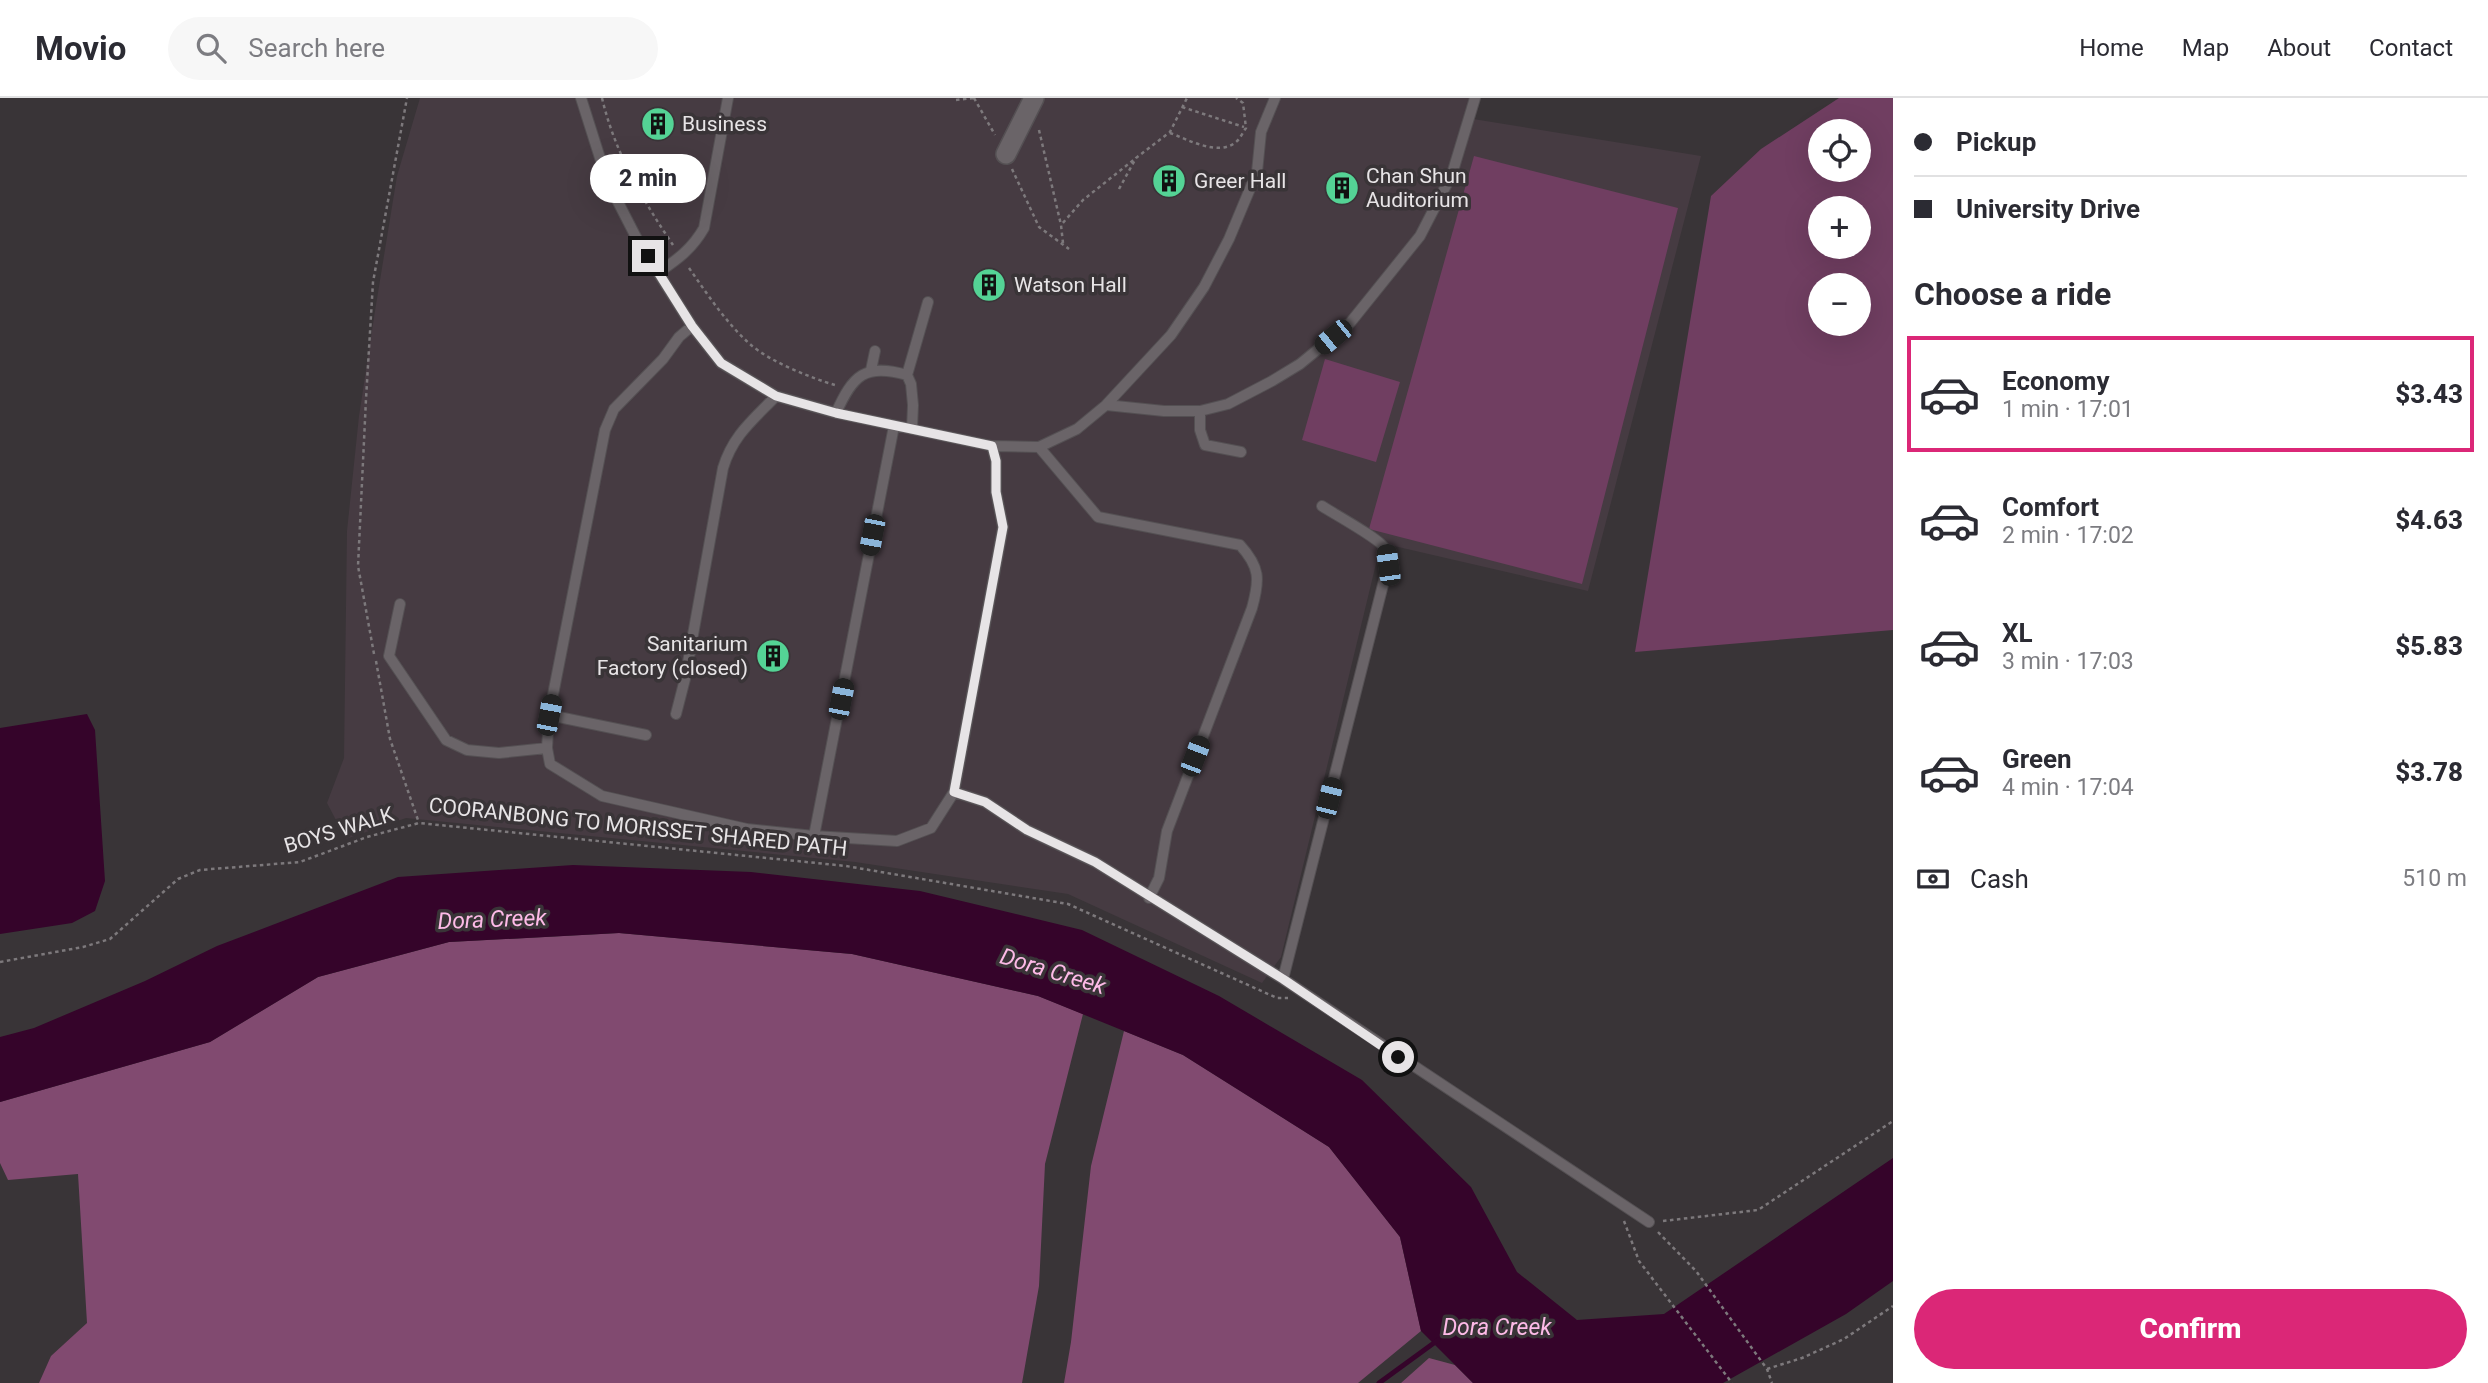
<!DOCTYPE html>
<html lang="en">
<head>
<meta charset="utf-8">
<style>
  :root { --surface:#fff; --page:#f7f7f7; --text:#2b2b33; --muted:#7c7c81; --line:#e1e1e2; --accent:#db2777 }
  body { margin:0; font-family:Roboto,sans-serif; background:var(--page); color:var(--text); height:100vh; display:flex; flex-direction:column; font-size:26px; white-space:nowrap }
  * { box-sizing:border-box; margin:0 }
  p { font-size:23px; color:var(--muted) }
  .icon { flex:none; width:38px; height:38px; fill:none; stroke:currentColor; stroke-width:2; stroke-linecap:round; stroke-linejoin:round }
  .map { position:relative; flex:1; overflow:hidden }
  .side { display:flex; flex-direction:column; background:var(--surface); width:595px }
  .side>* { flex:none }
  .top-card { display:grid; align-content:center; height:154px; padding:0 21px; background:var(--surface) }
  .fabs { position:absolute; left:1808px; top:21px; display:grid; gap:14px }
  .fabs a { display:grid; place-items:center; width:63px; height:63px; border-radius:50%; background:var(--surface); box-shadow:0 7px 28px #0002; font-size:35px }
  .end { position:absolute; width:32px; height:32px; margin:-16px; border:9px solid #e7e4e6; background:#111; box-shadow:0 0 0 4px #111 }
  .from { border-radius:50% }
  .bubble { position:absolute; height:49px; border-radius:24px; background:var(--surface); box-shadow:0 7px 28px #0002; font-size:23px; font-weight:800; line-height:49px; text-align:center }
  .car { position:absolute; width:21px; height:42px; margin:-21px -10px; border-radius:9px; box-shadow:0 0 5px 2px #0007; background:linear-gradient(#222 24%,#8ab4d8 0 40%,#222 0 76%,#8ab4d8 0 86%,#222 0) }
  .top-card b { display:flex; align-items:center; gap:24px; height:66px; font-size:26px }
  .top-card b+b { border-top:2px solid var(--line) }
  .top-card i { width:18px; height:18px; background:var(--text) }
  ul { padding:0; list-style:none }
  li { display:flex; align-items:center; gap:21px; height:116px; margin:0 14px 10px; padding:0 7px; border:4px solid transparent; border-radius:0px }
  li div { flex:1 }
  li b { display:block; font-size:26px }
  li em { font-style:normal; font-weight:800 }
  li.active { border-color:var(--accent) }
  li>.icon { width:63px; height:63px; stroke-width:1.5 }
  h2 { padding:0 21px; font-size:32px; line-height:84px }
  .pay { display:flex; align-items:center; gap:18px; height:77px; padding:0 21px; font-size:26px }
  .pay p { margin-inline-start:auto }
  .action { display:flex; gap:14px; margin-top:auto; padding:14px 21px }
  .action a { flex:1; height:80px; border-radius:42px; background:var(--accent); color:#fff; font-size:28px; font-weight:800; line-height:80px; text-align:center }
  header { display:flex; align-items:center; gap:42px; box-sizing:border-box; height:98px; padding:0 35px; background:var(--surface); border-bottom:2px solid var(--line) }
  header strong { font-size:33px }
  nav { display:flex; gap:38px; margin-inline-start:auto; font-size:24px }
  .search { width:490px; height:63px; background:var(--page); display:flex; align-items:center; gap:18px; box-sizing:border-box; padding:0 24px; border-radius:38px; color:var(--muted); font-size:26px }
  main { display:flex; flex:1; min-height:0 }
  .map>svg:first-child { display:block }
</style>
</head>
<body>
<header>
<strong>Movio</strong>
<div class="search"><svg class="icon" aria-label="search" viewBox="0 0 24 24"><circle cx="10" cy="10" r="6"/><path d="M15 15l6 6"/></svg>Search here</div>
<nav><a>Home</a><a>Map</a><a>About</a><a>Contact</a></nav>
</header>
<main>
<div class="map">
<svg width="1893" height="1285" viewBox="0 0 1893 1285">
  <rect width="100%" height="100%" fill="#393437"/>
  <path fill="#463b42" d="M420,0H1470L1467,20L1701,58L1588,493L1381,445L1281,859L1262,885L1068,796L855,764L406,720L346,741L327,705L344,660L347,433L359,318L375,213L397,78Z"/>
  <path fill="#703e61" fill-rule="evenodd" d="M1839,0H1893V532L1635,554L1711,98L1761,51ZM1858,33V72H1820V33ZM1858,110V149H1820V110ZM1858,187V226H1820V187Z
    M1474,58L1678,110L1582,486L1369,431Z
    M1325,261L1400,284L1376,364L1302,342Z"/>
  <path fill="#814a70" d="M619,835L852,856L1038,898L1083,916L1045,1066L1039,1188L1022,1285H39L51,1258L87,1225L78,1076L8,1082L0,1065V1004L210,944L318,879L449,844Z
    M1124,933L1183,957L1329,1049L1400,1139L1421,1233L1358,1285H1064L1071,1244L1091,1068Z
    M1429,1260L1455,1267L1473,1285H1401Z"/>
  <path fill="#35042a" d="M87,616L95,632L105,783L95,813L72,825L0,836V630Z
    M573,767L751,774L920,793L1082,832L1219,898L1362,982L1471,1089L1517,1174L1577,1222L1664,1216L1893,1060V1183L1846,1216L1723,1285H1473L1421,1233L1400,1139L1329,1049L1183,957L1038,898L852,856L619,835L449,844L318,879L210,944L0,1004V939L34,930L145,883L217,848L398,779Z"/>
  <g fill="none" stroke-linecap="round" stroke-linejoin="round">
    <path stroke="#35042a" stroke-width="5" d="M1379,1285L1438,1242"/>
    <g stroke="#545053" stroke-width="12">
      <path id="lane" d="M581,0L600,60L618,104L637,141L692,228L721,265L776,298L836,315L992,348L1039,349L1077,331L1106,307L1171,237L1204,189L1229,141L1257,74L1261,34L1275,0
        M659,174C678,161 692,151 704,130L728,0
        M871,272L875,253
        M907,277L928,204
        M1106,307L1164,313H1200V332L1205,347L1241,354
        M1200,313L1228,306L1272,283L1300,266L1350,225L1420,138L1452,76L1475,0
        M836,315C853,277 865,265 907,277L911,286L913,307L912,331
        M1039,349L1098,419L1240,447C1260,469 1260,481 1252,510L1167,733L1159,780L1149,800
        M400,506L389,558L446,642L467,652L499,655L547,650L550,666L602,698L747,731L814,738L897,743L931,730L954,694L985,704L1027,732L1095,764L1283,881L1649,1124
        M676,616L685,581L723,370C733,337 753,322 776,298
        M549,617L646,637
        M547,650L549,617L605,332L614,311L663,261L679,239L692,228
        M954,694L1003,429L996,394V363L992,348
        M814,738L894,328
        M1283,881L1388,467C1387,462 1387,455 1385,451C1382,442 1334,416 1322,408"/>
    </g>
    <g stroke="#545053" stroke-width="22">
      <path id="street" d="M1006,56L1034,0"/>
    </g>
    <path stroke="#7d797c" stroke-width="2.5" stroke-dasharray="3.5 3.5" stroke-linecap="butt" d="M602,0C615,55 642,101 673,147
      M974,0L995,37
      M956,2L974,0
      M1182,9L1244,29
      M1039,32L1061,127
      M1170,35C1187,41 1218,59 1236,44C1240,41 1243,34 1246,30L1243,5L1236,0
      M1012,71L1039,129L1069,151
      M1119,91L1136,60L1170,34L1187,0
      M1063,145L1061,127L1083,102L1136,60
      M689,170C708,197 726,225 751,247C771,264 811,280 835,287
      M374,556L358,468L366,301L373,184L407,0
      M376,563L390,641L419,725
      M0,864L83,849L110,841L178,781L200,772L300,764L367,739L419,725L846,768L1068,806L1277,900H1288
      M1624,1123L1639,1163L1732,1285
      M1663,1123L1758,1112L1893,1023
      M1658,1134L1696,1173L1767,1271L1772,1285
      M1767,1271L1802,1260L1844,1241L1893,1208"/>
    <use href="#lane" stroke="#6a6468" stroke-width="10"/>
    <use href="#street" stroke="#6a6468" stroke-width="19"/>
  </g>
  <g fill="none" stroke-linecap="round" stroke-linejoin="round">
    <path stroke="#e7e4e6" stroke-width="9" d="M648,158L692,228L721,265L776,298L836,315L992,348L996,363V394L1003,429L954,694L985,704L1027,732L1095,764L1283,881L1398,959"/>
  </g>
  <defs>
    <g id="building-disc" transform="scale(1.75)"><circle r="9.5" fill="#54d395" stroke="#393437"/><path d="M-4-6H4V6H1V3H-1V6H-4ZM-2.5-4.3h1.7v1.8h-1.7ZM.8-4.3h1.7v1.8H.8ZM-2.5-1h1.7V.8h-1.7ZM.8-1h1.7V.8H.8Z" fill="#111"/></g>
  </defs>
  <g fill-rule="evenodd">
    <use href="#building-disc" x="658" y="26"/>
    <use href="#building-disc" x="1169" y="83"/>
    <use href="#building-disc" x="1342" y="90"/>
    <use href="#building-disc" x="989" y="187"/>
    <use href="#building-disc" x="773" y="558"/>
  </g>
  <g text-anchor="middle" stroke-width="7" stroke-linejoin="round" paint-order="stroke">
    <g font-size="21" fill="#e7e4e6" stroke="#393437" text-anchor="start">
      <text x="682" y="33">Business</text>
      <text x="1366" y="85">Chan Shun<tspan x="1366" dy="24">Auditorium</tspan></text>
      <text x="1194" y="90">Greer Hall</text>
      <text x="1014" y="194">Watson Hall</text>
      <text x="748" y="553" text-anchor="end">Sanitarium<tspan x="748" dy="24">Factory (closed)</tspan></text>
    </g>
    <g font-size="21" fill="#e7e4e6" stroke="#393437">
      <text transform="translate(638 729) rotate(6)" y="7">COORANBONG TO MORISSET SHARED PATH</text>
      <text transform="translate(339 732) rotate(-17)" y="7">BOYS WALK</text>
    </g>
    <g font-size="23" font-style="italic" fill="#fdbae7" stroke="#393437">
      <text transform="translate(492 821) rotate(-2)" y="8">Dora Creek</text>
      <text transform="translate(1053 873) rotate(17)" y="8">Dora Creek</text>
      <text x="1497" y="1237">Dora Creek</text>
    </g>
  </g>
</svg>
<div class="fabs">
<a><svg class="icon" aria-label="locate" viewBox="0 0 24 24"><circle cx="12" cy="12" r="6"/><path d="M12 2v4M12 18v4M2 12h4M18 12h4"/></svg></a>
<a>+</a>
<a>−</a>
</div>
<i class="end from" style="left:1398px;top:959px"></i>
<i class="end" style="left:648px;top:158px"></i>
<div class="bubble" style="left:590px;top:56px;width:116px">2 min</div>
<i class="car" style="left:1333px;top:239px;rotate:231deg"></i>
<i class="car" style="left:872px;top:437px;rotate:191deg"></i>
<i class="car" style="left:1388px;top:467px;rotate:352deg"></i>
<i class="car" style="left:841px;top:601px;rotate:11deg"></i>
<i class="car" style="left:549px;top:617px;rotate:11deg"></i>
<i class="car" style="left:1195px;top:658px;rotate:21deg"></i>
<i class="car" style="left:1329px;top:700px;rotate:14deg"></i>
</div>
<section class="side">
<div class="top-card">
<b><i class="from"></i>Pickup</b>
<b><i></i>University Drive</b>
</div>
<h2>Choose a ride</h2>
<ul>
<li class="active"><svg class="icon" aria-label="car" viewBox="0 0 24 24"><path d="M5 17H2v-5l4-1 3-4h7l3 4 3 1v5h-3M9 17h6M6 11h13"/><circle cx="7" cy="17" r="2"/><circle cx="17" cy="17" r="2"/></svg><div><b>Economy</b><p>1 min · 17:01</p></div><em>$3.43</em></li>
<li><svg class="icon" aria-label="car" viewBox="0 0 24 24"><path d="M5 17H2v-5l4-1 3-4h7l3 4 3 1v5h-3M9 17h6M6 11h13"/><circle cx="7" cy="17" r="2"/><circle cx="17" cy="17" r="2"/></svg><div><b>Comfort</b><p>2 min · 17:02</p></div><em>$4.63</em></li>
<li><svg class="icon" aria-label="car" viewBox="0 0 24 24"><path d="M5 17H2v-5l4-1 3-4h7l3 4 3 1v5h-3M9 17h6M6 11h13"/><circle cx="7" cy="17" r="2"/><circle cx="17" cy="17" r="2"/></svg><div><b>XL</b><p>3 min · 17:03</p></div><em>$5.83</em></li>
<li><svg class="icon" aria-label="car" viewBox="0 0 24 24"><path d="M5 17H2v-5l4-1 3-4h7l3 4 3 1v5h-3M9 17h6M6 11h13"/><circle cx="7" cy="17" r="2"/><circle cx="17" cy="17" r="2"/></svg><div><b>Green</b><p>4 min · 17:04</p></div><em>$3.78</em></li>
</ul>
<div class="pay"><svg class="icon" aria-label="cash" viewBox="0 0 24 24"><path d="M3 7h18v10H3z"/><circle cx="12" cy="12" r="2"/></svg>Cash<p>510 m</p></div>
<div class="action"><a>Confirm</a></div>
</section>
</main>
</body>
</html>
